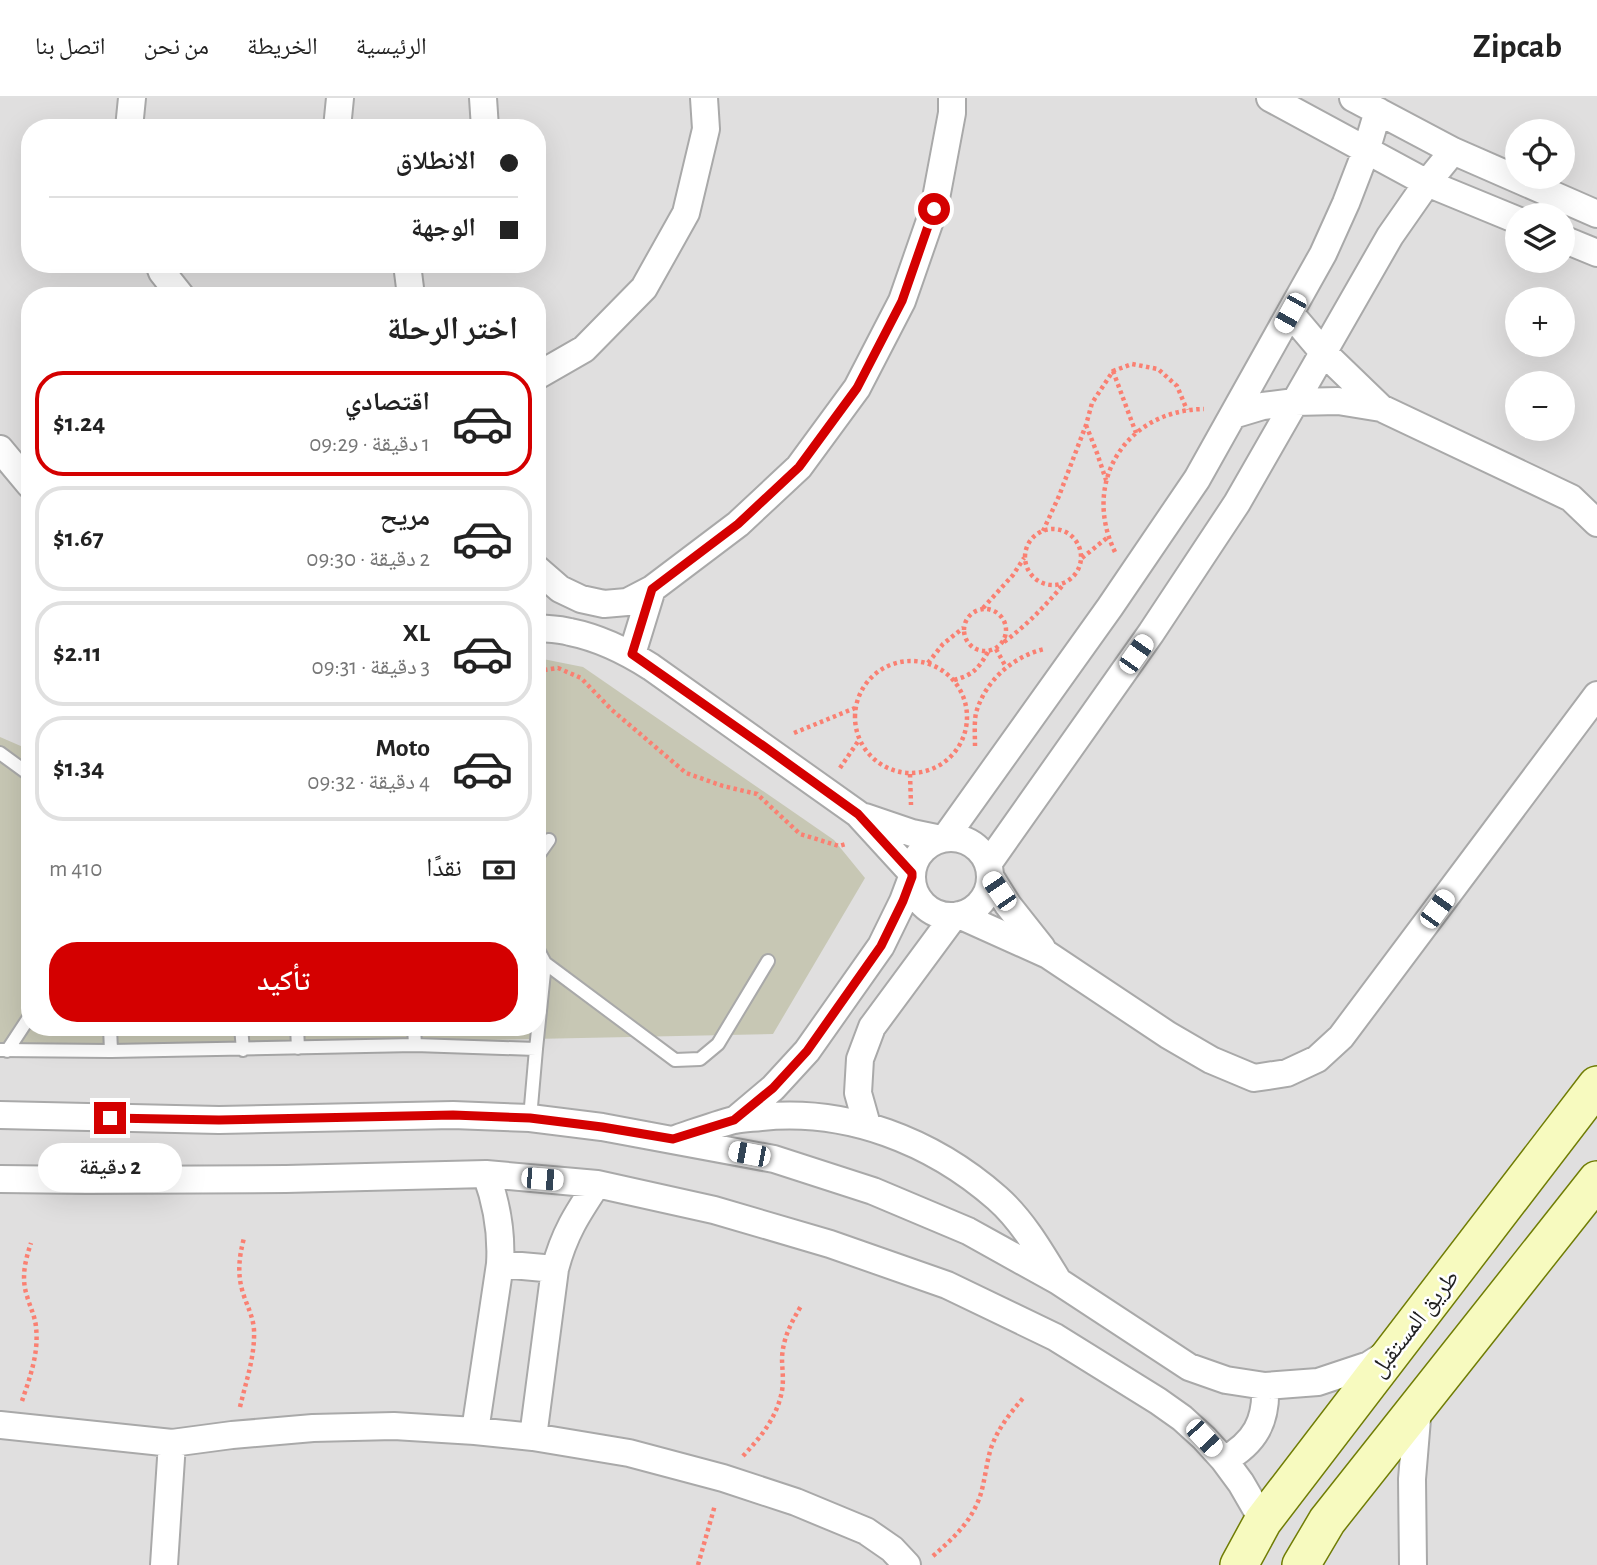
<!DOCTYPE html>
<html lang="ar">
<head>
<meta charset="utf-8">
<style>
  :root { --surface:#fff; --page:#f2f2f2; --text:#222; --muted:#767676; --line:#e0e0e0; --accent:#d40000 }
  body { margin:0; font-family:"Alegreya Sans","Noto Naskh Arabic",sans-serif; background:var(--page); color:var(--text); direction:rtl; height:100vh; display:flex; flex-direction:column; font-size:26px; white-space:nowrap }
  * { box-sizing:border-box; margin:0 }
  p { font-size:23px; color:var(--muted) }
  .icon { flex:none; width:38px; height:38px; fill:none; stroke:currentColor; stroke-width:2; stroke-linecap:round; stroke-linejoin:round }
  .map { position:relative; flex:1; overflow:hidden; direction:ltr }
  .panel { position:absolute; left:21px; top:189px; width:525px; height:749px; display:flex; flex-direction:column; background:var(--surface); border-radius:28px; box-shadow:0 7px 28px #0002; direction:rtl }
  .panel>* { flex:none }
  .guide { position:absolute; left:21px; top:21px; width:525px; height:154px; border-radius:28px; box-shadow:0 7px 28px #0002; direction:rtl; display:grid; align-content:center; height:154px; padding:0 28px; background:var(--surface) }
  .tools { position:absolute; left:1505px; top:21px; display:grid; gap:14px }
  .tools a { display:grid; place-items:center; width:70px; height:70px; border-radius:50%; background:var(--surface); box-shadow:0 7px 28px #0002; font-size:35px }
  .end { position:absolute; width:32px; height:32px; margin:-16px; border:9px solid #d40000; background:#fff; box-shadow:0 0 0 4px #fff }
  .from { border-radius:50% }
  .bubble { position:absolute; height:49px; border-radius:24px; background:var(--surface); box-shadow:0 7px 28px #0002; font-size:23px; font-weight:600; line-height:49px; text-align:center; direction:rtl }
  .car { position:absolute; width:21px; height:42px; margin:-21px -10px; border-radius:9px; box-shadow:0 0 5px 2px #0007; background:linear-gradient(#fff 24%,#345 0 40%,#fff 0 76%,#345 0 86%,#fff 0) }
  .guide b { display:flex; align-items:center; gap:24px; height:66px; font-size:26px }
  .guide b+b { border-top:2px solid var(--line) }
  .guide i { width:18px; height:18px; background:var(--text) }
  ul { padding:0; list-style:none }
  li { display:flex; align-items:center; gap:21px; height:105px; margin:0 14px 10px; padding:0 14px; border:4px solid var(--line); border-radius:28px }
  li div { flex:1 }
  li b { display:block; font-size:26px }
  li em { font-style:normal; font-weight:600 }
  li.current { border-color:var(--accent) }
  li>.icon { width:63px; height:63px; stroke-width:1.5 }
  h2 { padding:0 28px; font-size:32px; line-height:84px }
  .pay { display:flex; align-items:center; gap:18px; height:77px; padding:0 28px; font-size:26px }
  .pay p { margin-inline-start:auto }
  .cta { display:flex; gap:14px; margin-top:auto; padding:14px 28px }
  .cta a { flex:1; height:80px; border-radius:28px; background:var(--accent); color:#fff; font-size:28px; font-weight:600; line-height:80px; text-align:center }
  header { display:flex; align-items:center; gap:42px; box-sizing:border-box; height:98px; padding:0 35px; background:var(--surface); border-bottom:2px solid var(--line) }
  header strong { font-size:33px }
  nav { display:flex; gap:38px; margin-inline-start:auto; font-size:24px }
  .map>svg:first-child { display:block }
</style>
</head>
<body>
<header>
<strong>Zipcab</strong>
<nav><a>الرئيسية</a><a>الخريطة</a><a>من نحن</a><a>اتصل بنا</a></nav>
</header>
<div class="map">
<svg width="1597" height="1467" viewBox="0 0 1597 1467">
  <rect width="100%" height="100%" fill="#f2efe9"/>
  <path fill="#e0dfdf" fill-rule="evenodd" d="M0,0H1597V1467H0ZM30,30H537V166H30ZM1517,33H1563V79H1517ZM1517,117H1563V163H1517ZM30,198H537V929H30ZM1517,201H1563V247H1517ZM1517,285H1563V331H1517Z"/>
  <path fill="#c7c7b4" d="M538,560L583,569L834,742L865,780L773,936L0,952V639L30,652V929H537Z"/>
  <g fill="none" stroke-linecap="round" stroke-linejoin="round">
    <g stroke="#a9a9a9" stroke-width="16">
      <path id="lane" d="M0,655L30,677
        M537,759L549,742
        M537,850L545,865L675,962L700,961L718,946L768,863
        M110,929L111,953
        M241,929L243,952
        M297,929L298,950
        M414,929L415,947
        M0,952L111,953L415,947L536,951L545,865
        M7,953L30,918
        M530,1020L536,951"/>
    </g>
    <g stroke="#a9a9a9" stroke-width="30">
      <path id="street" d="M483,0L485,30
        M1270,0L1427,85L1517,122
        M1353,0L1453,53L1597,116
        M129,30L132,0
        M337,30L340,0
        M1563,141L1597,155
        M159,166L162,174L181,198
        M407,166L411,198
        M1290,215L1323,254L1381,310
        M537,278L584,251L644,190L686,115L706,31L704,0
        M1233,317L1263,308L1295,304L1338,303L1381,310L1571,400L1597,425
        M0,351L30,387
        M537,471L560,491L581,501L604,506L627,504L652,491L738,426L799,369L857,290L902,203L934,111L952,15V0
        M537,530C548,531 560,531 570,534C600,540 626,553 651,569L858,716L912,775
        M632,556L652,491
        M865,719L912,735L941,741
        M912 779a39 39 0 1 1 78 0a39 39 0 1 1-78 0Z
        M945,740L1110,509L1197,381L1323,156L1346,105L1366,53L1378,13
        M988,766L1151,535L1237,405L1390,138L1427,85L1453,53
        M991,780L1008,807L1042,850
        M959,817L1048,857L1168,937L1211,962L1254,980L1287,975L1317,961L1341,939L1597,597
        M0,1017L219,1022L453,1017L530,1020L602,1029L774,1061L873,1093L968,1133L1058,1183L1189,1269L1226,1282L1265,1288L1318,1284L1369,1267L1386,1256
        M735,1022L773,990L807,953L881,848L903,803L912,779
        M867,1027L858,995L860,961L872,929L954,818
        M678,1040C696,1034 715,1027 734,1022C743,1020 752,1020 761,1019C847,1010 932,1043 997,1100C1022,1122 1040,1153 1057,1181
        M0,1081L87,1082L286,1081L486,1076L597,1086L714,1112L830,1146L947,1187L1055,1239L1158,1303L1182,1320L1204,1340L1224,1362L1241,1385L1263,1423
        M500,1166L555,1171
        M0,1327L172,1345L232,1337L313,1330L394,1328L475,1333L533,1339L629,1355L723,1380L796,1404L866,1433L892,1451L907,1467
        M475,1333L500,1166C502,1134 497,1106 486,1076
        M533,1339L555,1171C564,1136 577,1116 597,1086
        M1224,1362C1255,1345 1267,1323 1265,1288
        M164,1467L172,1345
        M1413,1467L1412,1381L1418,1309"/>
    </g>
    <g stroke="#707d05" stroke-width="40">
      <path id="secondary" d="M1239,1467L1263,1423L1597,987
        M1301,1467L1327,1423L1597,1082"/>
    </g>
    <path stroke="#fa8072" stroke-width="4.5" stroke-dasharray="3.5 3.5" stroke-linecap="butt" d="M1113,273L1136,335
      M1086,327L1097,355L1106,382
      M1025 459a28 28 0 1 1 56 0a28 28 0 1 1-56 0Z
      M1043,433L1059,398L1086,327L1092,305L1113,273L1132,266L1158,271L1177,288L1187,312
      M1115,454C1081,384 1126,312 1204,311
      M1082,460L1108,439
      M983,510L1013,477L1024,460
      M964 532a21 21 0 1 1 42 0a21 21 0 1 1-42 0Z
      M1004,544C1027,527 1045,508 1063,487
      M996,551L1006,569
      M855 619a56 56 0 1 1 112 0a56 56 0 1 1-112 0Z
      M928,565L943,546L963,530
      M537,573L558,570L581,580L612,612L686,675L723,688L757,696L800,736L839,748L846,746
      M954,582C973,577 978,571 988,554
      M794,635L855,610
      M975,648C975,638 974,625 976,615C985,583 1012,559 1044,551
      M840,670L859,642
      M910,676L911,707
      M22,1303C30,1279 39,1255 36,1229C35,1218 30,1209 27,1198C21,1180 25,1163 31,1145
      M240,1309C246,1283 255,1259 254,1232C253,1218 247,1208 243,1195C237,1176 239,1159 244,1140
      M743,1358C761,1339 777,1319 782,1293C784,1281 782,1271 782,1260C783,1240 791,1225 801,1208
      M933,1458C950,1443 966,1429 976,1408C985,1390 985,1369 991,1350C998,1330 1011,1314 1024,1299
      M698,1467L715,1407"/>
    <use href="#lane" stroke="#fff" stroke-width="12"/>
    <use href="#street" stroke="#fff" stroke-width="26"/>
    <use href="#secondary" stroke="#f7fabf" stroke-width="37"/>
  </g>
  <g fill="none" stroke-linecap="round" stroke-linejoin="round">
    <path stroke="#d40000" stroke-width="9" d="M110,1020L219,1022L453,1017L530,1020L602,1029L673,1041L734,1022L773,990L807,953L881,848L903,803L912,779V775L858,716L762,647L632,556L652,491L738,426L799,369L857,290L902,203L934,111"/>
  </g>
  <g text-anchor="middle" stroke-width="5" stroke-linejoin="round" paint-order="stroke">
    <g font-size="24" fill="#222" stroke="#fff">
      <text transform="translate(1414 1225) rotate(-52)" y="8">طريق المستقبل</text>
    </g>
  </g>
</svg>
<div class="tools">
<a><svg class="icon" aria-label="locate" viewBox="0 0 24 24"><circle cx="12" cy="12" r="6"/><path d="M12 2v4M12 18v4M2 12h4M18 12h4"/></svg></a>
<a><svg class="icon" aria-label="layers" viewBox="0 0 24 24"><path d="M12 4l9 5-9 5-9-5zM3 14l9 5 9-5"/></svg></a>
<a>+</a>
<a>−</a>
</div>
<i class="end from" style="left:934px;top:111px"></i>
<i class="end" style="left:110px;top:1020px"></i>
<div class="bubble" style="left:38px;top:1045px;width:144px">2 دقيقة</div>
<i class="car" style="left:1290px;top:215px;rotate:209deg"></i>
<i class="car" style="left:1136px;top:556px;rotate:35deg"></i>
<i class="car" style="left:999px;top:793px;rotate:326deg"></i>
<i class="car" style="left:1437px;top:811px;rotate:36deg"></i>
<i class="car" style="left:749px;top:1056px;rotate:281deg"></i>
<i class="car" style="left:542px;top:1081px;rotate:95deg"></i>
<i class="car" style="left:1204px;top:1340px;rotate:137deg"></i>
<div class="guide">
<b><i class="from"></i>الانطلاق</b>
<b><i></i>الوجهة</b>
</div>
<section class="panel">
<h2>اختر الرحلة</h2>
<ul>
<li class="current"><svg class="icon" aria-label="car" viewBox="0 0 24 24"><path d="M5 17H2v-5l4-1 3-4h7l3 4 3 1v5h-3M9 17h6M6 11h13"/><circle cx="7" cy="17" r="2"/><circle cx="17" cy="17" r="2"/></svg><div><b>اقتصادي</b><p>1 دقيقة · 09:29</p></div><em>$1.24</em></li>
<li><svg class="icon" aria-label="car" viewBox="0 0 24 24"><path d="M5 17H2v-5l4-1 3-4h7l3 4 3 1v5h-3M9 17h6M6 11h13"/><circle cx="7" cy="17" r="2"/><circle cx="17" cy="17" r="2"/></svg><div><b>مريح</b><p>2 دقيقة · 09:30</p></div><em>$1.67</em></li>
<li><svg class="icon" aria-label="car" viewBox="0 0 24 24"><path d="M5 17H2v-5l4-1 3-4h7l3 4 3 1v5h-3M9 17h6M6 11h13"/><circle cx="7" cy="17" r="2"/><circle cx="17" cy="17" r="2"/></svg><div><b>XL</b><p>3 دقيقة · 09:31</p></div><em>$2.11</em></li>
<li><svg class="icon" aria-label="car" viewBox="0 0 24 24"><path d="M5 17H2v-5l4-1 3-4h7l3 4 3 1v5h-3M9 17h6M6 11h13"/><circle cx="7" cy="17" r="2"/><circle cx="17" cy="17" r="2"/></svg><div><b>Moto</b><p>4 دقيقة · 09:32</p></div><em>$1.34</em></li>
</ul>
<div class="pay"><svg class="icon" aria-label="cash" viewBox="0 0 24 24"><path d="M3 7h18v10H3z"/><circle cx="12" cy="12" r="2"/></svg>نقدًا<p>410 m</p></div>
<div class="cta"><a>تأكيد</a></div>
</section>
</div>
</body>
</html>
